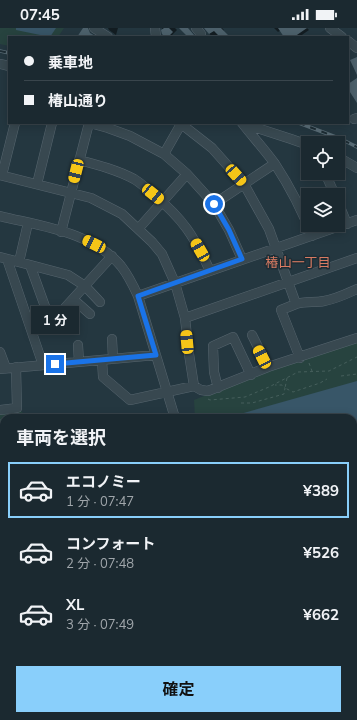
<!DOCTYPE html>
<html lang="ja">
<head>
<meta charset="utf-8">
<style>
  :root { --surface:#1b2930; --page:#28353c; --text:#f1f3f6; --muted:#a0a6ab; --line:#39454c; --accent:#89cffb }
  body { margin:0; font-family:Mulish,"Noto Sans JP",sans-serif; background:var(--page); color:var(--text); height:100vh; display:flex; flex-direction:column; font-size:15px; white-space:nowrap }
  * { box-sizing:border-box; margin:0 }
  p { font-size:13px; color:var(--muted) }
  .icon { flex:none; width:22px; height:22px; fill:none; stroke:currentColor; stroke-width:2; stroke-linecap:round; stroke-linejoin:round }
  .map { position:relative; flex:1; overflow:hidden }
  .panel { position:absolute; left:0px; top:386px; width:357px; height:306px; display:flex; flex-direction:column; background:var(--surface); border-radius:12px 12px 0 0; box-shadow:0 2px 10px #0003,0 0 0 1px var(--line) }
  .panel>* { flex:none }
  .top-card { position:absolute; left:8px; top:8px; width:341px; height:88px; border-radius:0px; box-shadow:0 2px 10px #0003,0 0 0 1px var(--line); display:grid; align-content:center; height:88px; padding:0 16px; background:var(--surface) }
  .tools { position:absolute; left:301px; top:108px; display:grid; gap:8px }
  .tools a { display:grid; place-items:center; width:44px; height:44px; border-radius:0px; background:var(--surface); box-shadow:0 2px 10px #0003,0 0 0 1px var(--line); font-size:20px }
  .end { position:absolute; width:18px; height:18px; margin:-9px; border:5px solid #1a73e8; background:#fff; box-shadow:0 0 0 2px #fff }
  .from { border-radius:50% }
  .bubble { position:absolute; height:28px; border-radius:0px; background:var(--surface); box-shadow:0 2px 10px #0003,0 0 0 1px var(--line); font-size:13px; font-weight:700; line-height:28px; text-align:center }
  .car { position:absolute; width:12px; height:24px; margin:-12px -6px; border-radius:5px; box-shadow:0 0 3px 1px #0007; background:linear-gradient(#f5c518 24%,#345 0 40%,#f5c518 0 76%,#345 0 86%,#f5c518 0) }
  .top-card b { display:flex; align-items:center; gap:14px; height:38px; font-size:15px }
  .top-card b+b { border-top:1px solid var(--line) }
  .top-card i { width:10px; height:10px; background:var(--text) }
  ul { padding:0; list-style:none }
  li { display:flex; align-items:center; gap:12px; height:56px; margin:0 8px 6px; padding:0 8px; border:2px solid transparent; border-radius:0px }
  li div { flex:1 }
  li b { display:block; font-size:15px }
  li em { font-style:normal; font-weight:700 }
  li.current { border-color:var(--accent) }
  li>.icon { width:36px; height:36px; stroke-width:1.5 }
  h2 { padding:0 16px; font-size:18px; line-height:48px }
  .cta { display:flex; gap:8px; margin-top:auto; padding:8px 16px }
  .cta a { flex:1; height:46px; border-radius:0px; background:var(--accent); color:#111; font-size:16px; font-weight:700; line-height:46px; text-align:center }
  .status { display:flex; justify-content:space-between; align-items:center; height:28px; padding:0 20px; background:var(--surface); direction:ltr }
  .status svg { height:11px; fill:currentColor }
  .map>svg:first-child { display:block }
</style>
</head>
<body>
<div class="status"><b>07:45</b><svg viewBox="0 0 49 12"><path d="M0 12V9h3v3zM5 12V6h3v6zM10 12V3h3v9zM15 12V0h3v12zM26 1h20v11H26zM47 4h2v5h-2z"/></svg></div>
<div class="map">
<svg width="357" height="692" viewBox="0 0 357 692">
  <rect width="100%" height="100%" fill="#243740"/>
  <path fill="#27433f" d="M0,0H64L58,9H9V18L0,16Z
    M357,313V354L227,390H195L194,372L277,339Z
    M21,383L26,388L20,390H4V412H0V384Z
    M0,450H4V483L0,484Z"/>
  <path fill="#385668" d="M16,0H56L50,9L16,2Z
    M357,353V406L353,408V390H226Z
    M0,412H4V450H0Z"/>
  <path fill="#0007" d="M108,0H118L116,7L109,2Z
    M162,0H175L177,2L170,9H166L163,5Z
    M205,0H222L224,2L223,3L229,9H212Z
    M274,0H307L309,2L299,9H285L281,2L278,4Z
    M356,482L357,489L353,492V483Z
    M357,527V538L353,539V531L355,530V528Z
    M357,549V578H353V550Z
    M353,664H355L357,667V670L353,671Z
    M353,671L357,683L353,684Z
    M4,675V685L0,688V678Z
    M123,688H130L131,692H125Z
    M138,688H151L152,692H139Z
    M172,688H179L180,691L189,688H199L200,692H173Z
    M220,688H231L232,692L246,688L251,689L261,688L262,692H221Z
    M293,688H298L299,692H284L286,690Z
    M312,688H332L333,692H314Z"/>
  <g fill="none" stroke-linecap="round" stroke-linejoin="round">
    <path stroke="#385668" stroke-width="2" d="M0,654L4,650"/>
  </g>
  <path fill="#4d616c" d="M83,0H88L90,5L97,9H77Z
    M164,0H169L173,4L168,9H165L162,6L161,2Z
    M179,0H188L194,7L191,9H188Z
    M204,0H221L230,9H220L214,3L209,6Z
    M278,0H307L294,9H284Z
    M357,29V47L350,32Z
    M357,50V75L348,61V56Z"/>
  <g fill="none" stroke-linecap="round" stroke-linejoin="round">
    <g stroke="#56656e" stroke-width="10">
      <path id="minor" d="M94,0L108,9
        M155,0L156,9
        M196,0L201,6
        M330,0L342,9
        M348,13L357,20
        M0,36L9,38
        M354,91L357,90
        M90,95L108,100L130,108L164,126L187,146L214,176L229,202L242,231
        M180,95L212,120L244,156L269,201L296,276L281,282L300,330
        M242,95C253,109 265,122 275,136C290,159 302,182 312,208
        M242,95L291,111L308,117
        M164,126L181,96
        M338,129L357,140
        M79,132C98,137 117,142 134,151C141,155 148,162 154,167C183,191 194,208 210,243
        M325,145L335,167
        M0,147L91,170L122,186L152,214L162,226L175,255L185,290L189,326L194,358
        M2,147L15,95
        M37,156L52,95
        M338,174L347,196
        M214,176L274,136
        M0,188C40,198 93,204 121,238C128,247 133,257 138,268L175,390
        M139,200L187,146
        M61,204L89,95
        M0,229L68,247L85,258L100,274
        M7,231L43,337
        M19,234L28,195
        M30,237L51,295
        M138,268L357,192
        M73,271L90,286
        M296,276C306,273 315,275 324,273C336,271 346,266 357,261
        M185,290L357,230
        M31,301L51,295L112,228
        M252,307L268,339
        M112,311L113,331
        M78,317L79,334
        M0,324L6,340
        M102,332L103,349L130,372L194,358L201,362L208,363L268,339L357,310
        M0,341L156,327
        M218,360L214,344L213,318L233,309L251,347
        M0,382L17,380L16,339
        M353,423L357,422
        M0,488H4
        M353,497L357,495
        M0,514L4,531
        M0,577L4,573
        M0,616L4,611
        M353,624L357,637
        M353,657L357,656
        M0,669L4,665
        M165,688L166,692
        M305,688L307,692
        M269,691L279,688
        M344,692L357,688"/>
    </g>
    <g stroke="#45545c" stroke-width="12">
      <path id="major" d="M268,688L270,692"/>
    </g>
    <g stroke="#43525b" stroke-width="14">
      <path id="highway" d="M353,508L357,506
        M353,518L357,516
        M16,692L23,688
        M33,692L40,688
        M49,692L55,688"/>
    </g>
    <path stroke="#465f5c" stroke-width="1" stroke-dasharray="3 3" stroke-linecap="butt" d="M309,335L312,343
      M341,348L357,346
      M287,350L285,360L293,364L320,355L327,351
      M208,371L210,372L245,369L269,359L298,344L329,343L357,329
      M241,375H252L284,366L285,360L282,357H275
      M0,392H4
      M0,407L4,406"/>
    <use href="#minor" stroke="#384850" stroke-width="9"/>
    <use href="#major" stroke="#566770" stroke-width="11"/>
    <use href="#highway" stroke="#766255" stroke-width="13"/>
    <g stroke="#5a6d77" stroke-width="3.5">
      <path id="rail" d="M0,23L9,25
        M299,95L341,111L357,119"/>
    </g>
    <use href="#rail" stroke="#1d2d35" stroke-width="2" stroke-dasharray="6" stroke-linecap="butt"/>
  </g>
  <g fill="none" stroke-linecap="round" stroke-linejoin="round">
    <path stroke="#1a73e8" stroke-width="5" d="M55,336L156,327L138,268L242,231L229,202L214,176"/>
  </g>
  <g text-anchor="middle" stroke-width="3" stroke-linejoin="round" paint-order="stroke">
    <g font-size="13" fill="#d97b62" stroke="#1d2d35">
      <text x="298" y="239">椿山一丁目</text>
    </g>
  </g>
</svg>
<div class="tools">
<a><svg class="icon" aria-label="locate" viewBox="0 0 24 24"><circle cx="12" cy="12" r="6"/><path d="M12 2v4M12 18v4M2 12h4M18 12h4"/></svg></a>
<a><svg class="icon" aria-label="layers" viewBox="0 0 24 24"><path d="M12 4l9 5-9 5-9-5zM3 14l9 5 9-5"/></svg></a>
</div>
<i class="end from" style="left:214px;top:176px"></i>
<i class="end" style="left:55px;top:336px"></i>
<div class="bubble" style="left:31px;top:278px;width:48px">1 分</div>
<i class="car" style="left:76px;top:143px;rotate:194deg"></i>
<i class="car" style="left:236px;top:147px;rotate:138deg"></i>
<i class="car" style="left:153px;top:166px;rotate:129deg"></i>
<i class="car" style="left:94px;top:216px;rotate:296deg"></i>
<i class="car" style="left:200px;top:222px;rotate:330deg"></i>
<i class="car" style="left:187px;top:314px;rotate:355deg"></i>
<i class="car" style="left:262px;top:329px;rotate:333deg"></i>
<div class="top-card">
<b><i class="from"></i>乗車地</b>
<b><i></i>椿山通り</b>
</div>
<section class="panel">
<h2>車両を選択</h2>
<ul>
<li class="current"><svg class="icon" aria-label="car" viewBox="0 0 24 24"><path d="M5 17H2v-5l4-1 3-4h7l3 4 3 1v5h-3M9 17h6M6 11h13"/><circle cx="7" cy="17" r="2"/><circle cx="17" cy="17" r="2"/></svg><div><b>エコノミー</b><p>1 分 · 07:47</p></div><em>¥389</em></li>
<li><svg class="icon" aria-label="car" viewBox="0 0 24 24"><path d="M5 17H2v-5l4-1 3-4h7l3 4 3 1v5h-3M9 17h6M6 11h13"/><circle cx="7" cy="17" r="2"/><circle cx="17" cy="17" r="2"/></svg><div><b>コンフォート</b><p>2 分 · 07:48</p></div><em>¥526</em></li>
<li><svg class="icon" aria-label="car" viewBox="0 0 24 24"><path d="M5 17H2v-5l4-1 3-4h7l3 4 3 1v5h-3M9 17h6M6 11h13"/><circle cx="7" cy="17" r="2"/><circle cx="17" cy="17" r="2"/></svg><div><b>XL</b><p>3 分 · 07:49</p></div><em>¥662</em></li>
</ul>
<div class="cta"><a>確定</a></div>
</section>
</div>
</body>
</html>
